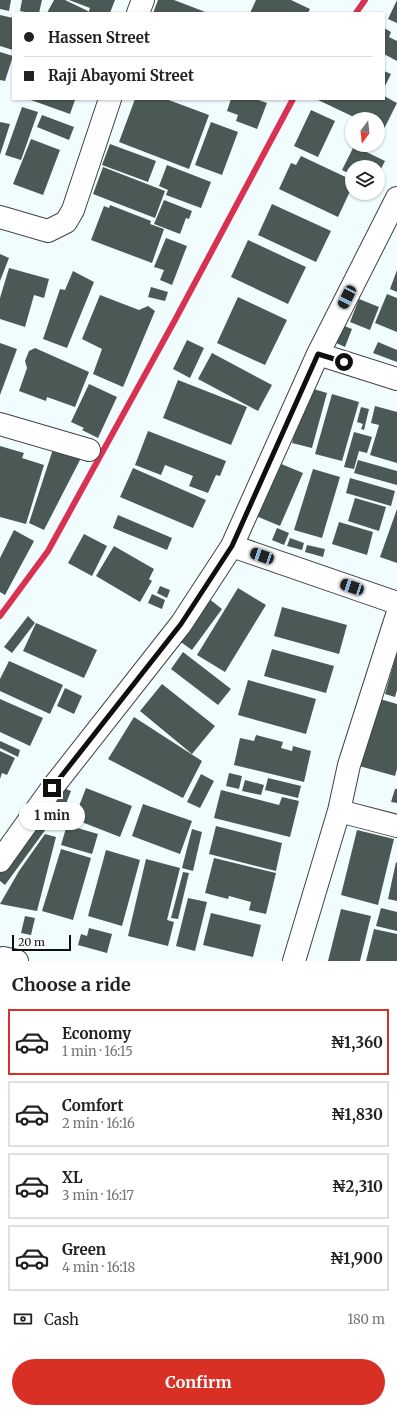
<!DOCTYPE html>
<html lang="en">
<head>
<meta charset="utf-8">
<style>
  :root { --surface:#fff; --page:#f6f6f6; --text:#222; --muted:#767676; --line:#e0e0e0; --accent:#d93025 }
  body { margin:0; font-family:Merriweather,serif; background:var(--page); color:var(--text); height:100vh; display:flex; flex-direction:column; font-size:15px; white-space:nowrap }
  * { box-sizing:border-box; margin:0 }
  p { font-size:13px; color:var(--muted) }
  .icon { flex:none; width:22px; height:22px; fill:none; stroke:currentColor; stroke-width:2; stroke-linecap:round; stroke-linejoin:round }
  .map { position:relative; height:961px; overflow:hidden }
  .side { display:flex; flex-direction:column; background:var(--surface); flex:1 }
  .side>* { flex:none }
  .banner { position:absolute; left:12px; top:12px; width:373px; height:88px; border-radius:0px; box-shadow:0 1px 3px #0004; display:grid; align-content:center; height:88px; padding:0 12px; background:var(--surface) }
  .needle { width:26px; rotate:195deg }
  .buttons { position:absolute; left:345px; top:112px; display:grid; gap:8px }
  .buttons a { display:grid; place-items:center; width:40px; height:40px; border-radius:50%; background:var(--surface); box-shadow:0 1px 3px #0004; font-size:20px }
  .scale { position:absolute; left:12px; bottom:10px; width:59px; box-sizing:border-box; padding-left:4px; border:2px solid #0f0f0f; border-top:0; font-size:11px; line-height:14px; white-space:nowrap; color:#0f0f0f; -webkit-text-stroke:3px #fff; paint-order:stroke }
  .end { position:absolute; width:18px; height:18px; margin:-9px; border:5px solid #0f0f0f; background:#fff; box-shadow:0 0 0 2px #fff }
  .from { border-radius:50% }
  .bubble { position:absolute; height:28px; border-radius:14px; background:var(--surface); box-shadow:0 1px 3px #0004; font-size:13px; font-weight:700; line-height:28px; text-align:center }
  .car { position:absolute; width:12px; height:24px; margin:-12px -6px; border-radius:5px; box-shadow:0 0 3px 1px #0007; background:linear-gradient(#222 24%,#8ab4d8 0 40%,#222 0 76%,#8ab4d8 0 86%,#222 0) }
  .banner b { display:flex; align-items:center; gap:14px; height:38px; font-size:15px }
  .banner b+b { border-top:1px solid var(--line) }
  .banner i { width:10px; height:10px; background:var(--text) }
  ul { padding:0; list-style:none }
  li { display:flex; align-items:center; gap:12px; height:66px; margin:0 8px 6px; padding:0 4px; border:2px solid var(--line); border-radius:0px }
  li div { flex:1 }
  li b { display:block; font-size:15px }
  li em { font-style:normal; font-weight:700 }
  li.on { border-color:var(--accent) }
  li>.icon { width:36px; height:36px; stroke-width:1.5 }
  h2 { padding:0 12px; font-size:18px; line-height:48px }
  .pay { display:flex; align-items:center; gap:10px; height:44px; padding:0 12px; font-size:15px }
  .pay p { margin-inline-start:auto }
  .button { display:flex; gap:8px; margin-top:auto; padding:8px 12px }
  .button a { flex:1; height:46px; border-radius:24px; background:var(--accent); color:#fff; font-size:16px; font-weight:700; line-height:46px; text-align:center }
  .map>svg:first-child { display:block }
</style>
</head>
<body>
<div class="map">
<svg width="397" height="961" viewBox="0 0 397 961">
  <rect width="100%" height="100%" fill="#f1fcff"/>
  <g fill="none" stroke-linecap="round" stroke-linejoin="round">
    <path stroke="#d93152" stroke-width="6" d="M356,13L365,0
      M0,616L48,551L175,320L293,99"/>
  </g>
  <path fill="#4a5956" d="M0,0H11L9,11L0,9Z
    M22,0H42L39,13H30L20,11Z
    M54,0H65L88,11L87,13H47Z
    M69,0H115L110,13H88L90,8Z
    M158,0H174L208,13H153Z
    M256,0H291L310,9L308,13H250Z
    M397,0V23L388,19Z
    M0,15L13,18V50L0,46Z
    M384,28L391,32L389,37L397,41V61L384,54Z
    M0,52L13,56L5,81L0,80Z
    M384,71L391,74L385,86L384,85Z
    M384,96L397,103L383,131L378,128V119H358L316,99H384Z
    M28,99H73L75,100L70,114Z
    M135,99H166L209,115L189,169L119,142Z
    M231,99H256L267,103L257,129L236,121L238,115L227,111Z
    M22,107L38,112L21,160L5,155Z
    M311,110L335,121L318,157L294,146Z
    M42,115L74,127L69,140L37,127Z
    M0,122L10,124L0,155Z
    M211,122L238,132L222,175L195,165Z
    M31,139L60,150L43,195L13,184Z
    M110,144L156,161L148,182L102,165Z
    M354,146L385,161L378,175V167H352V175L342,170Z
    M301,156L352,180V187L338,217L279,189L291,163L296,165Z
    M167,165L211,182L201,208L166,195L168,190L159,186Z
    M103,167L165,191L155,218L93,194Z
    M164,200L192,211L189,219L186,218L180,234L154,224Z
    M272,204L331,231L316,262L258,235Z
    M110,205L151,221L150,224L164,229L152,263L91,240L104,206L109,208Z
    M166,238L187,246L172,285L160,280L164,270L154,267Z
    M248,240L306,267L288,304L231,277Z
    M0,254L9,258L0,281Z
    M9,268L49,279L44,298L34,295L25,327L0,319V298Z
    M397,270V292L390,289Z
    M73,271L94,282L67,348L43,339L60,289L65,290Z
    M151,287L168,292L165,301L148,297Z
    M387,294L397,298V332L375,323Z
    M100,295L139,310L148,306L155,311L123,387L93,374L102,349L82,339Z
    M238,297L287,320L265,365L217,343Z
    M359,299L379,307L370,330L350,322Z
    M339,324L352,329L345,347L332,341Z
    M187,340L204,348L190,378L173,369Z
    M378,342L397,350V362L373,353Z
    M0,343L17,349L0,395Z
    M35,348L89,372L75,407L47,397L46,401L19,391L27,368L25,361L29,351Z
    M212,353L272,385L258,411L198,379Z
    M178,380L247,407L231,445L163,418Z
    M89,384L117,397L98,438L82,430L84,428L71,422Z
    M307,387L327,393L312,448L292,443Z
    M332,394L359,402L342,461L315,454Z
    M375,406L397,412V463L370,455L379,425L371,423Z
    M361,407L369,409L364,430L361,429L363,424L357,422Z
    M148,431L226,461L220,476L216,475L208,493L189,486L193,476L165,465L161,475L135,465Z
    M354,432L372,437L367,453L359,451L354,469L344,467Z
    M0,446L24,453L22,458L44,465L26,524L0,517Z
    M54,446L81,458L44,530L29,523Z
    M358,460L397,471V485L354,473Z
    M279,463L303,473L280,526L256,516Z
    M133,468L206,500L193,528L120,497Z
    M313,469L340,477L322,538L294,530Z
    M350,478L395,491L391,506L346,493Z
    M355,498L386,507L379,531L348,521Z
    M397,509V563L380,557Z
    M118,515L172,538L167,550L113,528Z
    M339,522L373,532L367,555L332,544Z
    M277,528L289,533L284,545L272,540Z
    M14,530L34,541L5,595L0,592V558Z
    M84,534L107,546L92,576L68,563Z
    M290,538L304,543L302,550L287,546Z
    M307,545L325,549L323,557L305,552Z
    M114,546L154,569L149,579L152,581L140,602L96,576Z
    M160,586L170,590L167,598L157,593Z
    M238,588L266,605L225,672L197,655Z
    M152,594L165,600L162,609L148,603Z
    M208,598L222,609L192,650L178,640Z
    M282,607L347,625L339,654L274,636Z
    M28,616L35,623L12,653L4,647Z
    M36,623L97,650L84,678L23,651Z
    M272,649L334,666L326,693L264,676Z
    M183,652L231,689L218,705L171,669Z
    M397,652V690L395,697L385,694Z
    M9,661L63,685L50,714L0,691V679Z
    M248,680L316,699L306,734L238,715Z
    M162,684L215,726L192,754L140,711Z
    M65,688L82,696L74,714L57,706Z
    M373,697L397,704V769L395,776L352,764Z
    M0,699L43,718L30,746L0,732Z
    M134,717L202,761L183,798L108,759Z
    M256,735L283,742L281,748L292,751L293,746L311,751L304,782L234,765L240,738L254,741Z
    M0,741L20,750L18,757L0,748Z
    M0,751L15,758L7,775L2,773L0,779Z
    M229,773L242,776L239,789L226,786Z
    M201,774L214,781L200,808L187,802Z
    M268,778L301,786L298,798L265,790Z
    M245,780L264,785L261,795L242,791Z
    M56,785L71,791L62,814L47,808Z
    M86,788L132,806L120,837L74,819Z
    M395,789H397V803L391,802Z
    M221,790L279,805L282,797L299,801L290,837L214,818Z
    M143,804L192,821L180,854L132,836Z
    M43,809L64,817L60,828L39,820Z
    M36,822L46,829L5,885L0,881V870Z
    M67,825L98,834L92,854L61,845Z
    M216,826L282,843L276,871L209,854Z
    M192,829L202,832L193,871L182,868Z
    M357,830L394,839L378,905L341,895Z
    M45,834L56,837L37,911L0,904L19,871Z
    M61,849L91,858L73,920L42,911Z
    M106,850L140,860L122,926L88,916Z
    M214,858L276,873L266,914L249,910L251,902L229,896L228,899L205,893Z
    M146,859L180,868L167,920L174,922L168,946L128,936Z
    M396,862L397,863V901L388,899Z
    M183,872L189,873L178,919L171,918Z
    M188,898L207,902L195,951L176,946Z
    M381,908L397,912V931L376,926Z
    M341,909L371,916L360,961H328Z
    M211,913L261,925L253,957L203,945Z
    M25,916L35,918L31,935L21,933Z
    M89,928L112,934L107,953L78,945L81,934L87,936Z
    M374,929L397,934V961H366Z"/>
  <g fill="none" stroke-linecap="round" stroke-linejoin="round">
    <g stroke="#424242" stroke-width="24">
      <path id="minor" d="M138,13L143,0
        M0,217L48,231L66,222L73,210L110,99
        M318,354L397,379
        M0,424L89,450
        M232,546L397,603
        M339,811L397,826
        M0,861L52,788L181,624L232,546L318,354L397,198
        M3,958L17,961
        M294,961L339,811L349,765L397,615"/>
    </g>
    <use href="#minor" stroke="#fff" stroke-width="22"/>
  </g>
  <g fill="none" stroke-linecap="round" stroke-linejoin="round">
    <path stroke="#0f0f0f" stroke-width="5" d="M52,788L181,624L232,546L318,354L344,362"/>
  </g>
</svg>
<div class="buttons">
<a><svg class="needle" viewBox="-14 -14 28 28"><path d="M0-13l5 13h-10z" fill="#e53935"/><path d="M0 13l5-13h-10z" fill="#767676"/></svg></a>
<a><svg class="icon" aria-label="layers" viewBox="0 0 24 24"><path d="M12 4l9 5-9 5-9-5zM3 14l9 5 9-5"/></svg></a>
</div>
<div class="scale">20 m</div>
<i class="end from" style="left:344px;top:362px"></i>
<i class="end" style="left:52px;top:788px"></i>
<div class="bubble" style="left:19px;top:802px;width:66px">1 min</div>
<i class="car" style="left:347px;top:297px;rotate:207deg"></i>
<i class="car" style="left:262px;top:556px;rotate:289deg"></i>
<i class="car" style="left:352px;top:587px;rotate:289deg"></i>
<div class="banner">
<b><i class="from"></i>Hassen Street</b>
<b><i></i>Raji Abayomi Street</b>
</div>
</div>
<section class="side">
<h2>Choose a ride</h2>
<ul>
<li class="on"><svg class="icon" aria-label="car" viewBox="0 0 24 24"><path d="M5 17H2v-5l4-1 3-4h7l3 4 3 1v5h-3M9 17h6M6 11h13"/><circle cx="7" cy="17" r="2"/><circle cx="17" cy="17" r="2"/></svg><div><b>Economy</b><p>1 min · 16:15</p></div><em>₦1,360</em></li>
<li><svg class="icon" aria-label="car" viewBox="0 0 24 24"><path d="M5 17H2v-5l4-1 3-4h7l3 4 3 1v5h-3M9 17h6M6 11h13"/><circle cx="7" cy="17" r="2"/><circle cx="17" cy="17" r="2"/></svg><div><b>Comfort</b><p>2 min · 16:16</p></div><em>₦1,830</em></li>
<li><svg class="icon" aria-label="car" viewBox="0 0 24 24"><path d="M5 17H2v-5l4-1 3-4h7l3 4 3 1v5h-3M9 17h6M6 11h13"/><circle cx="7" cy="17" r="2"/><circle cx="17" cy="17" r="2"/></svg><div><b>XL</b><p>3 min · 16:17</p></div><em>₦2,310</em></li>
<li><svg class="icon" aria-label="car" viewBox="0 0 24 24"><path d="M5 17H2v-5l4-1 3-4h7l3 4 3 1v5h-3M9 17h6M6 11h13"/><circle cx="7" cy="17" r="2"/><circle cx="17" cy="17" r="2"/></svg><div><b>Green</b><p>4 min · 16:18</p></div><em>₦1,900</em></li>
</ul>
<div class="pay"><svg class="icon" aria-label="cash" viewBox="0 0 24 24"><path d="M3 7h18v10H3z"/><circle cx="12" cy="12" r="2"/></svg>Cash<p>180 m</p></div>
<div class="button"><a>Confirm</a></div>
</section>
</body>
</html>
